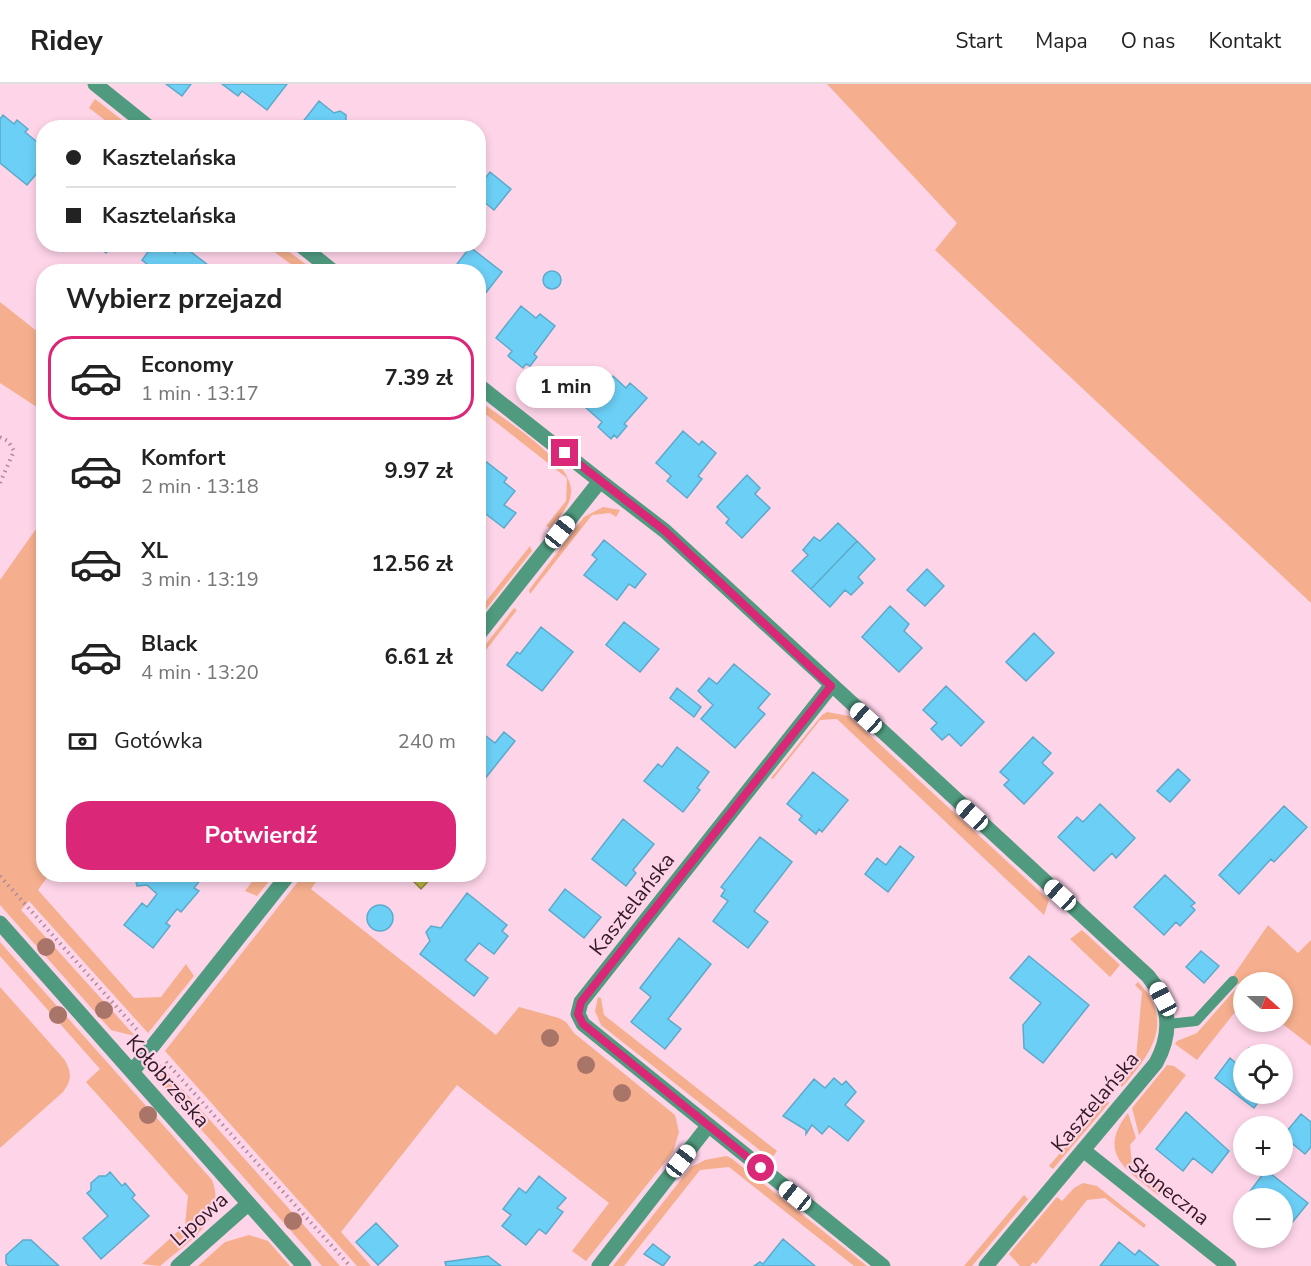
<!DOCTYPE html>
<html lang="pl">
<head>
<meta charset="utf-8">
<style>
  :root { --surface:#fff; --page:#f6f6f6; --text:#222; --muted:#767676; --line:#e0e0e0; --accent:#db2777 }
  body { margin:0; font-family:"Nunito Sans",sans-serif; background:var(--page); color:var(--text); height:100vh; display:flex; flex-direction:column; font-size:22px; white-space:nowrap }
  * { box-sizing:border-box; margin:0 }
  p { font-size:20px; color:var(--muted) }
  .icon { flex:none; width:33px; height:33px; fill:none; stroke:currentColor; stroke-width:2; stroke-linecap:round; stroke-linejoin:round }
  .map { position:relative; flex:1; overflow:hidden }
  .side { position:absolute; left:36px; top:180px; width:450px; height:618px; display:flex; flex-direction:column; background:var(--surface); border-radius:24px; box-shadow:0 3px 9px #0003 }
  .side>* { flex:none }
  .guide { position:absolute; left:36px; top:36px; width:450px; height:132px; border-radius:24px; box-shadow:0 3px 9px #0003; display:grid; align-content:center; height:132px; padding:0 30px; background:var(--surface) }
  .needle { width:39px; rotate:111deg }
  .controls { position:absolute; left:1233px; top:888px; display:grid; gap:12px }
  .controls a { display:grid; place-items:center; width:60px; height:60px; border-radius:50%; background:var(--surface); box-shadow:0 3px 9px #0003; font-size:30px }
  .end { position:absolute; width:27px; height:27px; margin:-14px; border:8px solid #db2777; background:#fff; box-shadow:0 0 0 3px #fff }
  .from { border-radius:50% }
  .bubble { position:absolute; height:42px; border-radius:21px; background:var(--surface); box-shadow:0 3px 9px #0003; font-size:20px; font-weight:700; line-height:42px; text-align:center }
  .car { position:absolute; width:18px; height:36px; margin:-18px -9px; border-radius:8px; box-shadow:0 0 4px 2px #0007; background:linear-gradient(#fff 24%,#345 0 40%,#fff 0 76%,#345 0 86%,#fff 0) }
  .guide b { display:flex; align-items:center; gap:21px; height:57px; font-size:22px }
  .guide b+b { border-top:2px solid var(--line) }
  .guide i { width:15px; height:15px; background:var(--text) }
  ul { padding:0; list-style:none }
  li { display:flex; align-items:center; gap:18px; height:84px; margin:0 12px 9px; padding:0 18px; border:3px solid transparent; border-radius:24px }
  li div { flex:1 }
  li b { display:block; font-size:22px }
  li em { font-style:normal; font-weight:700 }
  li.on { border-color:var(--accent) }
  li>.icon { width:54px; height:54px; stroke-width:1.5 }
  h2 { padding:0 30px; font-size:27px; line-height:72px }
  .pay { display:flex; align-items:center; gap:15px; height:66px; padding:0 30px; font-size:22px }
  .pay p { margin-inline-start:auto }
  .primary-button { display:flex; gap:12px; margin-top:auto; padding:12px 30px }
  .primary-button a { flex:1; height:69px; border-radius:24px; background:var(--accent); color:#fff; font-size:24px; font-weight:700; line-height:69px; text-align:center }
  header { display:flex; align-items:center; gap:36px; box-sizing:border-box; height:84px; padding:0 30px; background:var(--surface); border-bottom:2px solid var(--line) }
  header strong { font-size:28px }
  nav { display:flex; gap:33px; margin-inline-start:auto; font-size:21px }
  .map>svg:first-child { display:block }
</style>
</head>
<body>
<header>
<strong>Ridey</strong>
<nav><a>Start</a><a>Mapa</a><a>O nas</a><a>Kontakt</a></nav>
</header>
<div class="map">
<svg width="1311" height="1182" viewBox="0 0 1311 1182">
  <rect width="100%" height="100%" fill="#fed4e9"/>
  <path fill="#f5af8e" d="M827,0H1311V519L935,166L957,139Z
    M95,15L131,43H114L89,24Z
    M265,161H280L311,184L310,187H300Z
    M0,218L43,252V327L0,299Z
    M478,316C502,334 575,378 571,409C570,423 558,434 550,444L546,442L566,417L567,394L479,325Z
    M603,423L620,426L616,433L610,429L592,431L530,510L529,506L584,433Z
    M43,435L44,790L49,791L38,806L134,914L161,913L186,880L194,892L148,949L29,817L21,826L135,952L111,946L0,821V496Z
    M530,462L532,467L483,529L479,526Z
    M514,524L517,526L479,575V569Z
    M827,628L849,632L1049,816L1044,831L837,635L820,636L773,695L771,694L822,631Z
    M304,790L321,791L311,805L496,951L519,923L559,934L566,938L574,949L675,1031L679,1048L673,1068L586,1177L572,1167L609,1119L457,1001L341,1148L371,1182H357L165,967Z
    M257,791H274L257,812L245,807Z
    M1268,841L1298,869L1311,856V962L1280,938H1282V898H1244L1243,918L1197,976L1175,960L1177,957L1197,949L1239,901L1231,895Z
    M1082,846L1120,881L1110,893L1070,855Z
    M0,858L212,1096C228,1136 186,1159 160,1182L142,1180L185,1141L188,1112L86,998L100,985L0,872Z
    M1138,898C1176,937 1151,970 1122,1003L1119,1000L1136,974L1142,908L1135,901Z
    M0,903L64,975C72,988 72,996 63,1008L0,1064Z
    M598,913L601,914L604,931L777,1067L771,1075L601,941L595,927Z
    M160,980L340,1182H322L166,1006L159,992Z
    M1167,981L1174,982L1186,991L1139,1051L1132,1024Z
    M1105,1016L1109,1019L1053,1085L1049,1082Z
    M1128,1029L1136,1054L1130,1061L1132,1079L1167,1106L1158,1111C1127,1086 1096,1070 1128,1029Z
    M726,1072L731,1074L867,1182H854L729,1083L700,1086L624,1182H613L691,1083L705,1076Z
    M1083,1099L1097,1102L1146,1141L1144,1144L1105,1114L1087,1116L1036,1180L1033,1178L1030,1182H1020L1009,1170L1057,1113L1062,1117L1074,1104Z
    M1024,1111L1028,1115L972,1182H964Z
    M249,1151L268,1157L290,1182H198L225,1158Z"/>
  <path fill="#b9b441" stroke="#908639" stroke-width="1.5" d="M407,791V790L434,791L421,805Z"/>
  <path fill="#6ccff6" stroke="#5caaca" stroke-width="1.5" d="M166,0H191L182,12Z
    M222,0H287L267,26L242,7L238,12Z
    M319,17L334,29L340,27L346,31V38L352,44H298Z
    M3,31L14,40L17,36L28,45L25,48L37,58L44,50V81L27,101L0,79V35Z
    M53,38L60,44H48Z
    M490,88L511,105L494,126L478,113V103Z
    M96,160H113L106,169Z
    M154,160H163L175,169L182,161L217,188H157L142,176Z
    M470,163L502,188L478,219V188H451Z
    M543 196a9 9 0 1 1 18 0a9 9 0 1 1-18 0Z
    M521,222L536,234L540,230L555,242L534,270L537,273L530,282L526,280L523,284L508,272L512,267L496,254Z
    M613,292L626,304L630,299L647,314L624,340L627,342L617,354L614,351L611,355L598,343L602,338L585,323Z
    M683,347L699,361L702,357L716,369L698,392L702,395L687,414L667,397L671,392L656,379Z
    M484,376L507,394L504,398L515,407L504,421L516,429L504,444L478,424V378L481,380Z
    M747,391L760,404L755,410L770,424L742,454L726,439L729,435L717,423Z
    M838,439L857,457L811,505L792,487L808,471L803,466L814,453L820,457Z
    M604,456L646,490L635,504L629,500L617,516L584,491L597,475L592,471Z
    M857,457L875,475L858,493L863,499L851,511L845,506L830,523L811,505Z
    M927,485L944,502L925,522L907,506Z
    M890,522L909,540L904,547L922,564L899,588L862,553Z
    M624,538L659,565L640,588L606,561Z
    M541,543L573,568L542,607L507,581L517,568L520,570Z
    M1034,549L1054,569L1026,597L1006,578Z
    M734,580L770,610L758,624L765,630L735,664L701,635L713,621L698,607L709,594L717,600Z
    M946,602L984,638L961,662L949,650L942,656L931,645L937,639L923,626Z
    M677,604L701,623L694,633L670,614Z
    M478,646L495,659L504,648L515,657L480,701Z
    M1033,653L1051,669L1042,679L1053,689L1024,720L1004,701L1009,696L1000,688Z
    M677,663L709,688L697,704L700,706L683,728L644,697L658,680L662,683Z
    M1178,685L1190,696L1170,718L1157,707Z
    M813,688L848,716L822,748L819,745L816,750L799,736L802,732L787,720Z
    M1100,720L1135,754L1116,774L1112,769L1094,787L1058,753L1077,733L1083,738Z
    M1284,722L1307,743L1274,778L1271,775L1239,810L1219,791Z
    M623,735L654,760L633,786L636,789L626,802L592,775Z
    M760,753L792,778L754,827L768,838L748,864L713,837L728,817L721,812L725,806L721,803Z
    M900,762L914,773L888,808L865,790L877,774L886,781Z
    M134,790H205L194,804L199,807L181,828L177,825L166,839L170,842L153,864L124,841L142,819L147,823L157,810L147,801L137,802Z
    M1165,791L1195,819L1191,822L1195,826L1180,842L1176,838L1164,851L1134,823Z
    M565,805L601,833L584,854L549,826Z
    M467,809L507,841L502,847L508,852L494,870L479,859L465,876L488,894L474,912L420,870L430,857L426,848L431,842L441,844Z
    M367 834a13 13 0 1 1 26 0a13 13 0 1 1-26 0Z
    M679,854L711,880L668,935L681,945L665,965L631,938L651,913L640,904Z
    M1201,867L1219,882L1204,899L1186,883Z
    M1029,872L1089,921L1043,979L1024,964L1023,941L1041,919L1010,894Z
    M1249,964L1258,970H1244Z
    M1244,971V1010H1257L1262,1013L1254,1024L1215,994L1230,974L1237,980Z
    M834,994L842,1001L846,997L856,1008L845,1021L864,1037L848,1057L829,1042L822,1050L812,1041L806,1050V1046L783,1032L814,995L825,1004Z
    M1186,1028L1229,1067L1212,1089L1193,1074L1183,1087L1156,1065Z
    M1301,1030L1311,1038V1063L1305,1070L1283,1052Z
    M1266,1086L1308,1119L1282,1151V1114H1245Z
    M110,1088L122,1102L125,1099L135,1111L132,1114L149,1132L101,1175L83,1154L108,1132L87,1109L91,1106V1099L99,1092H106Z
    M539,1092L566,1114L557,1124L563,1128L546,1150L539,1145L526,1161L502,1142L511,1131L503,1125L519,1104L526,1109Z
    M376,1139L398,1162L378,1181L356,1158Z
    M783,1155L815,1182H754L760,1178L763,1180Z
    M23,1156H31L59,1182H9L6,1179V1171Z
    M1119,1158L1135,1171L1139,1166L1159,1182H1100Z
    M653,1160L670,1173L663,1182L644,1170Z
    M488,1172L501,1182H446L445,1178Z"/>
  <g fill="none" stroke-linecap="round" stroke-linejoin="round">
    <path stroke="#ae8b9c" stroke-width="4" stroke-dasharray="1.5 4.5" stroke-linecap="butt" d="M0,353L8,357L14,367L0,399
      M0,792L139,948
      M166,978L350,1182"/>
    <path stroke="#509b7f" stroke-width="10" d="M1168,940L1196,937L1233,897"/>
    <path stroke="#509b7f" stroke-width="15" d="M95,0L150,44
      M299,160L334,188
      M478,301L600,397L478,551
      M600,397L665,447L1148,892C1170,919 1173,948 1156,979L986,1182
      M831,602L581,918L578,930L583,940L883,1182
      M0,839L304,1182
      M132,988L289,790
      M1083,1066L1229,1182
      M178,1182L248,1120
      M599,1182L708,1042"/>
  </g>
  <g fill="#aa7569">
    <circle cx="46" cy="863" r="9"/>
    <circle cx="104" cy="926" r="9"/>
    <circle cx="58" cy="931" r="9"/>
    <circle cx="550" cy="954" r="9"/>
    <circle cx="586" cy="981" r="9"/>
    <circle cx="622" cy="1009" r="9"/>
    <circle cx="148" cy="1031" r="9"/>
    <circle cx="293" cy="1137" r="9"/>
  </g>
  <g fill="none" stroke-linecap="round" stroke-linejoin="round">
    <path stroke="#db2777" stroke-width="8" d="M565,369L665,447L831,602L581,918L578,930L583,940L761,1084"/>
  </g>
  <g text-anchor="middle" stroke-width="4.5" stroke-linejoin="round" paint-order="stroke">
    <g font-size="21" fill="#321926" stroke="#fed4e9">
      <text transform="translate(632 820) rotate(-52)" y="7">Kasztelańska</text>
      <text transform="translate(168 997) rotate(49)" y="7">Kołobrzeska</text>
      <text transform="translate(1095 1018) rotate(-50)" y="7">Kasztelańska</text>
      <text transform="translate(1169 1107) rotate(38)" y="7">Słoneczna</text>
      <text transform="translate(199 1135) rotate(-42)" y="7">Lipowa</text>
    </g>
  </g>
</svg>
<div class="controls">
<a><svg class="needle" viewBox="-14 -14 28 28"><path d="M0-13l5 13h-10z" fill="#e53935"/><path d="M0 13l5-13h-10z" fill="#767676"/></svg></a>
<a><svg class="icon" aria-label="locate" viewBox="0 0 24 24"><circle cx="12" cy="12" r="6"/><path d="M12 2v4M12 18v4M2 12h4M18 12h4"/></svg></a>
<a>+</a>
<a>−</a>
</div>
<i class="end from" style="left:761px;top:1084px"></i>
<i class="end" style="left:565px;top:369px"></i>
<div class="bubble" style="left:516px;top:282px;width:99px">1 min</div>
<i class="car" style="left:560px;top:448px;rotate:39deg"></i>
<i class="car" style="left:866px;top:634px;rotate:312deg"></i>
<i class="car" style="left:972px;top:731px;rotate:312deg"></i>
<i class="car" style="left:1060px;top:811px;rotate:312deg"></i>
<i class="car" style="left:1163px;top:915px;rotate:332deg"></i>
<i class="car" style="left:681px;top:1077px;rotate:38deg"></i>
<i class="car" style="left:795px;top:1112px;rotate:309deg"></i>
<div class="guide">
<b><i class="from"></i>Kasztelańska</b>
<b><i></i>Kasztelańska</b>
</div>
<section class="side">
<h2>Wybierz przejazd</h2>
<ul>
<li class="on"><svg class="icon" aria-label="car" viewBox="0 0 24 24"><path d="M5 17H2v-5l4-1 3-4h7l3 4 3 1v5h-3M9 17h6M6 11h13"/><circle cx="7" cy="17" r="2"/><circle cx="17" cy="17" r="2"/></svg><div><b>Economy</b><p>1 min · 13:17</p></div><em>7.39 zł</em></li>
<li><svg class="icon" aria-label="car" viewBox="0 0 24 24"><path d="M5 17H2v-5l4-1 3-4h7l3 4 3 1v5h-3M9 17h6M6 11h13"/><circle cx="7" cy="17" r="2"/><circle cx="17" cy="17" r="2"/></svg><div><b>Komfort</b><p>2 min · 13:18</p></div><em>9.97 zł</em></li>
<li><svg class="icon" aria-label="car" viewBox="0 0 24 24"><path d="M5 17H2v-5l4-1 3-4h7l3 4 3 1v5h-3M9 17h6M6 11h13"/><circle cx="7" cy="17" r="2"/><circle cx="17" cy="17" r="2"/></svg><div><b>XL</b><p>3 min · 13:19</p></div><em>12.56 zł</em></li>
<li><svg class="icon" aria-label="car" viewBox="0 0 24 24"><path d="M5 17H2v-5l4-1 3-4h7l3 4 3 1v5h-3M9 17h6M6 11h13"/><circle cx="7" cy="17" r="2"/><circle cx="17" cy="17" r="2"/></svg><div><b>Black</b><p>4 min · 13:20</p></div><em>6.61 zł</em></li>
</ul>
<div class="pay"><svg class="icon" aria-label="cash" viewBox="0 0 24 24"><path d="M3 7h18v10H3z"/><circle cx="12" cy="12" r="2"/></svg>Gotówka<p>240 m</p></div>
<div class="primary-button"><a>Potwierdź</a></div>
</section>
</div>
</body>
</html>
